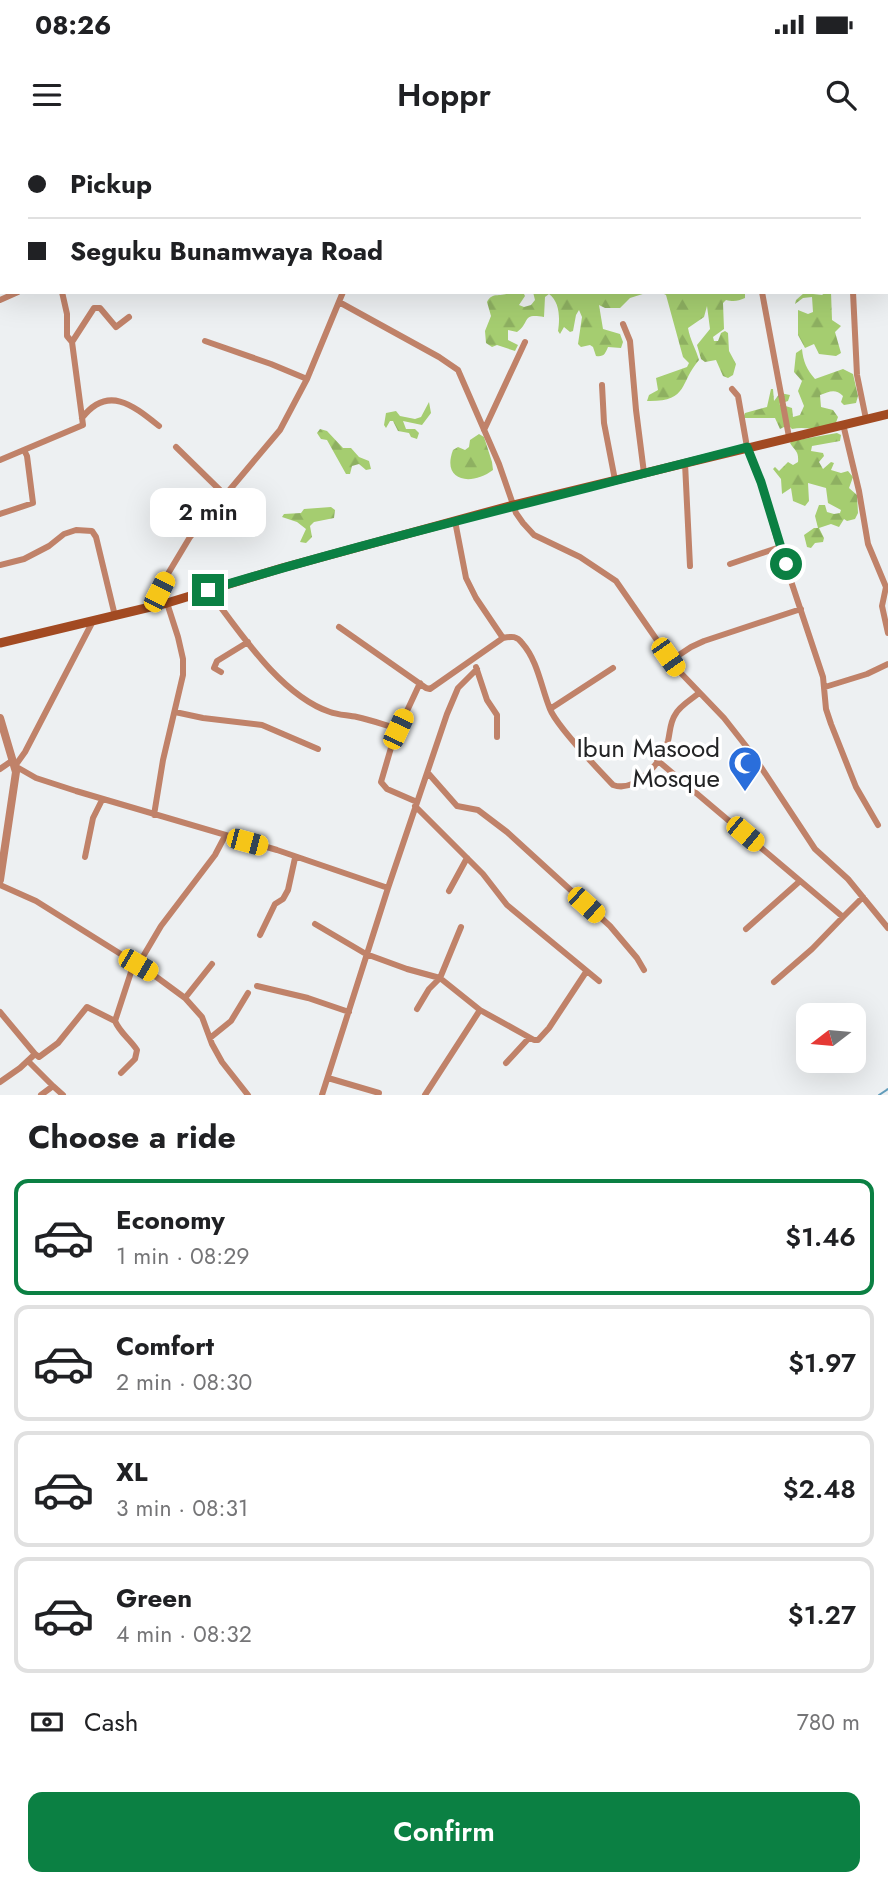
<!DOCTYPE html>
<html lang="en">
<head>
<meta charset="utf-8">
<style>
  :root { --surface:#fff; --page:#f2f2f2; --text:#202124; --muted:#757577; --line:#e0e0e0; --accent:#0b8043 }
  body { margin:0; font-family:Jost,sans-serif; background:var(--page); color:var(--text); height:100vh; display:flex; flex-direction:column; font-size:26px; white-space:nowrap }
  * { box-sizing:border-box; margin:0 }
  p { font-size:23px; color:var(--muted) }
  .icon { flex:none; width:38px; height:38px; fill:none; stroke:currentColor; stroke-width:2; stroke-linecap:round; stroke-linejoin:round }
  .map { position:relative; height:955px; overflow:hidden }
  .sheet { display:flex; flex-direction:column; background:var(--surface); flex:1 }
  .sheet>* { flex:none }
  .hud { position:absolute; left:0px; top:0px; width:889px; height:154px; box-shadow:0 7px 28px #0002; display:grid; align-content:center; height:154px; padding:0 28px; background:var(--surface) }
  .needle { width:46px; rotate:254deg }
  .buttons { position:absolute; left:796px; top:863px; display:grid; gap:14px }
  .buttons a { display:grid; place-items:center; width:70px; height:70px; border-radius:14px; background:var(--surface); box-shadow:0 7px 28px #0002; font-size:35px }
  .end { position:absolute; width:32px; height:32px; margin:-16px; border:9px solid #0b8043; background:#fff; box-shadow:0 0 0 4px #fff }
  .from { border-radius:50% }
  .bubble { position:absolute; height:49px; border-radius:14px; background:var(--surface); box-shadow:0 7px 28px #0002; font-size:23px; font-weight:600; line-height:49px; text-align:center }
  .car { position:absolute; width:21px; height:42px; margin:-21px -10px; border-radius:9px; box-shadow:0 0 5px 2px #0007; background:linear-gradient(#f5c518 24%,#345 0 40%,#f5c518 0 76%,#345 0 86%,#f5c518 0) }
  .hud b { display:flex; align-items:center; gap:24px; height:66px; font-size:26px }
  .hud b+b { border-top:2px solid var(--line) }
  .hud i { width:18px; height:18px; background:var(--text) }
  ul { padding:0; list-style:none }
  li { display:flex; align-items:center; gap:21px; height:116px; margin:0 14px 10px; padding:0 14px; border:4px solid var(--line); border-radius:14px }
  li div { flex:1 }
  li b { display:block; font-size:26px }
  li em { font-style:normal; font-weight:600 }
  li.current { border-color:var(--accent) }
  li>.icon { width:63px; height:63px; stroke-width:1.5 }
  h2 { padding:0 28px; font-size:32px; line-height:84px }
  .pay { display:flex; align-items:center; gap:18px; height:77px; padding:0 28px; font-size:26px }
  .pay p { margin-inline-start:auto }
  .primary-button { display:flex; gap:14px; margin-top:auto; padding:14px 28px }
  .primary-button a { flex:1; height:80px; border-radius:14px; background:var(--accent); color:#fff; font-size:28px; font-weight:600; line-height:80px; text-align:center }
  .status { display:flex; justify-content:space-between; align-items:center; height:49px; padding:0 35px; background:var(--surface); direction:ltr }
  .status svg { height:19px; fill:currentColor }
  header { display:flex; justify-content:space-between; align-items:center; height:91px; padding:0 28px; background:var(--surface); font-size:32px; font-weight:600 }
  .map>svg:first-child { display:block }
</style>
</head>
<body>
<div class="status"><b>08:26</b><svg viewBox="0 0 49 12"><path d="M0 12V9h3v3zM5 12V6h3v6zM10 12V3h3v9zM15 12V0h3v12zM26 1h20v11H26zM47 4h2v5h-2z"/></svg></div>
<header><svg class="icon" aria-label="menu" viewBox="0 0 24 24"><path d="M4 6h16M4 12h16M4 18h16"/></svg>Hoppr<svg class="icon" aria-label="search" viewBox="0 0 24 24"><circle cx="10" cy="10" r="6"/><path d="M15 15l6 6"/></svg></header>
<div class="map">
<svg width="888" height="955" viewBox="0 0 888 955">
  <defs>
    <pattern id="forest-firs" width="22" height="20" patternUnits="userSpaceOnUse" patternTransform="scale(1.75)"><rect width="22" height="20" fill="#a5cd70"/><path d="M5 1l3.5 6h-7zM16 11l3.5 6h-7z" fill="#8eb061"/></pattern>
  </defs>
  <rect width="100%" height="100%" fill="#edf0f2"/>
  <path fill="url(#forest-firs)" d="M510,152H523L525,156L519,165L524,167L531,165L535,160L533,152H649L630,158L620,168H605L599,165L603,189L620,194L623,202L621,208L608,207C605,214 604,217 596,216L593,207L590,205L581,207L578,204L582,177L579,170L576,175L573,191L570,192L564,187L560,194L558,191C560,179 560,162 549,154L545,157L544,177C521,173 531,182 517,192L508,190V200L518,205L515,211L497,205L492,207L486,203L485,191L491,176L487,162C492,151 502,158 510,152Z
    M660,152H745V158C738,161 734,162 726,160L723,163L724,189L713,197L714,201H718L721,193L725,191L728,193L729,211L736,224L733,235L728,238L723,236L716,220L705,222L701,219L697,205L710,189L707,166L704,177L688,188C690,200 696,209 699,220C679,243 689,262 647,261L649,255L658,250L656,238L687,227L689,223L683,217L666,155Z
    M826,152H831L832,180L841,186L835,192L841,213L836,216L819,214L814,204L805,208L798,195V170L808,174L813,172L812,157L803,158L795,164L796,160L804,153L822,155Z
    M802,209C803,221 807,230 815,239L843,229L853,234L858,256L856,263L844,265L841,262L843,256C835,248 829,252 820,255L821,267L833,270L838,277L834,288C819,292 807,286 792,289L788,285L780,289L775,278H743L745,273L767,267L771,249H773L774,261L780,253L790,255L788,261L779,264L792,268L793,277L800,275L804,266L798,251L802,241L794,232L796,213Z
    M429,262L431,273L422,285L403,281L406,289H415L419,293L417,299L411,297L409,293L398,291L393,281H390L386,288L384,285L386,273L396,271L400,276L415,279L421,277Z
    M320,289L327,291L343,308H351L359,317L369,321L371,329L366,330L359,324L352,326L350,334H346L327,300L321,299L317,293Z
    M837,293L841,295L840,301L812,306L811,311L823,313L824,316L819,322L823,329L831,322L834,323L831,330L841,333L848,331L853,337L849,348L857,355L858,373L855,379L847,381L844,379L839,387L831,384L819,388L824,398L823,402L815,403L811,408L807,407L804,395L814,388H818L815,376L819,365H825L827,372L834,374L840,373L841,370L828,363L826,348L808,343L809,361L805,366L793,361L791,348L782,354L781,339L773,329L775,327L779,331L788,322L793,325L798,322C799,311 795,311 790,303L792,301Z
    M479,294L484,297L492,322L493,330C472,346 441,342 453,310L458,307L465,310L469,307L470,300Z
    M331,367L335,370L334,378L314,382L310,386L312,397L306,403L300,402L306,389L297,382L282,377L284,374L301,373L304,369Z"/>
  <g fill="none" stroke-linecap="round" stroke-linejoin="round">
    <path stroke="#619cbb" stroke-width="2" d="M879,955L888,949"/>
    <path stroke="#c08269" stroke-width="6" d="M1,0L2,2
      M291,0L297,2
      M629,0V2
      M670,0L671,2
      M710,0V2
      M279,2V0
      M398,2V0
      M530,2L531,0
      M887,58L888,57
      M0,89L2,88
      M762,152L789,297
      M853,152L857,235L866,279
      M0,160L18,152
      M339,162L439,217L458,230L499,324L516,373L523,383L534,395L580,417L616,441L677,529L724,578L753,615L815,709L848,739L888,788
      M623,184L630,201L636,270L644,333
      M205,201L271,224L307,239
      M72,202L94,168H100L116,187L129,177
      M602,245L604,283L615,340
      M732,249L738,256L747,307L761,342L777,399L823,537L826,569L831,584L856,647L878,685
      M82,278C108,244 134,266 159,286
      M843,284L859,351L868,404L886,447L882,466L888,493
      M484,290L525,202
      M176,307L225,355
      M0,320L83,285L72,202L67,196V174L62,152
      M685,323L690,426
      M0,374L33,363L27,316L24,310
      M455,381L466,438L476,458L503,498
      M730,424L780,407
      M0,425L24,419L49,406L64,394L76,390L92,391L96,397L115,476
      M208,450C239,491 280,555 330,572C338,575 348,575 357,577C371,580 385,585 399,589
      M152,467L169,432L190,397L280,290L307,239L343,152
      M93,481L25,612L15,626L36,638L76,651L277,710L388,748
      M339,487L426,548L430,549L503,498C512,496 517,496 522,503C538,521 541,547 550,569C557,587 598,629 613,645C636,653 662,622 668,601C670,593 670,582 675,575C679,566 692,559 699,553
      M668,517H676L691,507L704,501L801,469
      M476,527L487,560L497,575V597
      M221,532L214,528L217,521L248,502
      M825,547L867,534L888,524
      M550,569L613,528
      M175,572L203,578L262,585L318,609
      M657,620L843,777L863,757
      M0,629L13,620
      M428,633L457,666L478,670L507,692L610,786L637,818L644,830
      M417,662L387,649L381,642L393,601L420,543
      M415,666L483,734L507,765L599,841
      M154,675L163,620L183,535V519L178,497L167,463
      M85,717L93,678L102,660
      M0,745L36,761L151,833L185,858L202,877L212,904L222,922L248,955
      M449,751L467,718
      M315,784L366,814L407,829L440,838L429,849L417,869
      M461,787L440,838L480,870L534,900H538L549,888L586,832
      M746,789L800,741
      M260,795L275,764L283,759L288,750L295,718
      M138,825L161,786L215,715L225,696
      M774,842L812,809L843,777
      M257,846L308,858L349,872
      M185,858L212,824
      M0,872L35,914L20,928L0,942
      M210,898L231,881L248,853
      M35,914L39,917L58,903L87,867L115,881
      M28,921L53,946
      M506,923L529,898
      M121,933L135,919L137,910C130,899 120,893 115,881L134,823
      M328,938L379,953
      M41,955L53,946L63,955
      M322,955L388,748L447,574L458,548L477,529
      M425,955L480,870"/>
    <path stroke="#c08269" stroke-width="8" d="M0,578L16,632L0,740"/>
    <path stroke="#a24a22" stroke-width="9" d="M0,503L167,463L282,428L513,365L888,274"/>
  </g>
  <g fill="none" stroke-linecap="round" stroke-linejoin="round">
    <path stroke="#0b8043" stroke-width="9" d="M208,450C386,396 567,354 747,307L761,342L786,424"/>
  </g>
  <defs>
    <g id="mosque-pin" transform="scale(1.75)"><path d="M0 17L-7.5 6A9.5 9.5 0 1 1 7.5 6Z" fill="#2a6edb" stroke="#fff"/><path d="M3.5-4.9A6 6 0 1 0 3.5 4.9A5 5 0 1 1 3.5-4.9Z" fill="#fff"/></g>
  </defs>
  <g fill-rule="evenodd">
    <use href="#mosque-pin" x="745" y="623"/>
  </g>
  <g text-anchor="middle" stroke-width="7" stroke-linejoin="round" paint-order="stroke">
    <g font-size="26" fill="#232425" stroke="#fff" text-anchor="end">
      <text x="720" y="617">Ibun Masood<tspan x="720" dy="30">Mosque</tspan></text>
    </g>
  </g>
</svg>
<div class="buttons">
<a><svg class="needle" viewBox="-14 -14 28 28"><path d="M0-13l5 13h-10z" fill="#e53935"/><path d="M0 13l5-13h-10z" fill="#757577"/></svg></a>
</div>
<i class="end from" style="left:786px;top:424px"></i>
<i class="end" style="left:208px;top:450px"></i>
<div class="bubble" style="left:150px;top:348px;width:116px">2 min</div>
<i class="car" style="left:159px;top:452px;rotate:27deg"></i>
<i class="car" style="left:668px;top:517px;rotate:145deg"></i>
<i class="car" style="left:398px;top:589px;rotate:25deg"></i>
<i class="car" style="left:745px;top:694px;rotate:130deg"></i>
<i class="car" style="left:247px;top:702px;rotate:105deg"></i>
<i class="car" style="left:586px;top:765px;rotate:132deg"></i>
<i class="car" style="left:138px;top:825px;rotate:120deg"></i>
<div class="hud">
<b><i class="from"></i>Pickup</b>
<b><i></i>Seguku Bunamwaya Road</b>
</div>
</div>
<section class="sheet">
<h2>Choose a ride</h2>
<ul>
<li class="current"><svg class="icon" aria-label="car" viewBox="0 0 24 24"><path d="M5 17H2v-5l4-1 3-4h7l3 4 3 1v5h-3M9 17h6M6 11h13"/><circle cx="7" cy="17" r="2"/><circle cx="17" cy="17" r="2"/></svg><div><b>Economy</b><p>1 min · 08:29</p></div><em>$1.46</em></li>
<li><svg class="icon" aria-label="car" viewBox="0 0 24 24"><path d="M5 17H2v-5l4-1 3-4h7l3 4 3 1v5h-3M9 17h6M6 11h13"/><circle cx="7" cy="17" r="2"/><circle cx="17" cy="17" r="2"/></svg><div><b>Comfort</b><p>2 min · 08:30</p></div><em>$1.97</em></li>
<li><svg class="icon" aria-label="car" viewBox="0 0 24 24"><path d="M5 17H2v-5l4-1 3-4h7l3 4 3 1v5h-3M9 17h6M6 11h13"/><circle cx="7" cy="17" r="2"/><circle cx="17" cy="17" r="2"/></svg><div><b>XL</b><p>3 min · 08:31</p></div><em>$2.48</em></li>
<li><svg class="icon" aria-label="car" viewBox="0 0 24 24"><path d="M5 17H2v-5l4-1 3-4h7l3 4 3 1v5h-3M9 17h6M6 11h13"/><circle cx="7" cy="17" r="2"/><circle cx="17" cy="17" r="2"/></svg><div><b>Green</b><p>4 min · 08:32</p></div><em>$1.27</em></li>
</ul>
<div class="pay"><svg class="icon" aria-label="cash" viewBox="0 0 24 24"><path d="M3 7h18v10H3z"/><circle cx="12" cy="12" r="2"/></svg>Cash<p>780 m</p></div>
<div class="primary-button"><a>Confirm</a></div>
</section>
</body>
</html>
